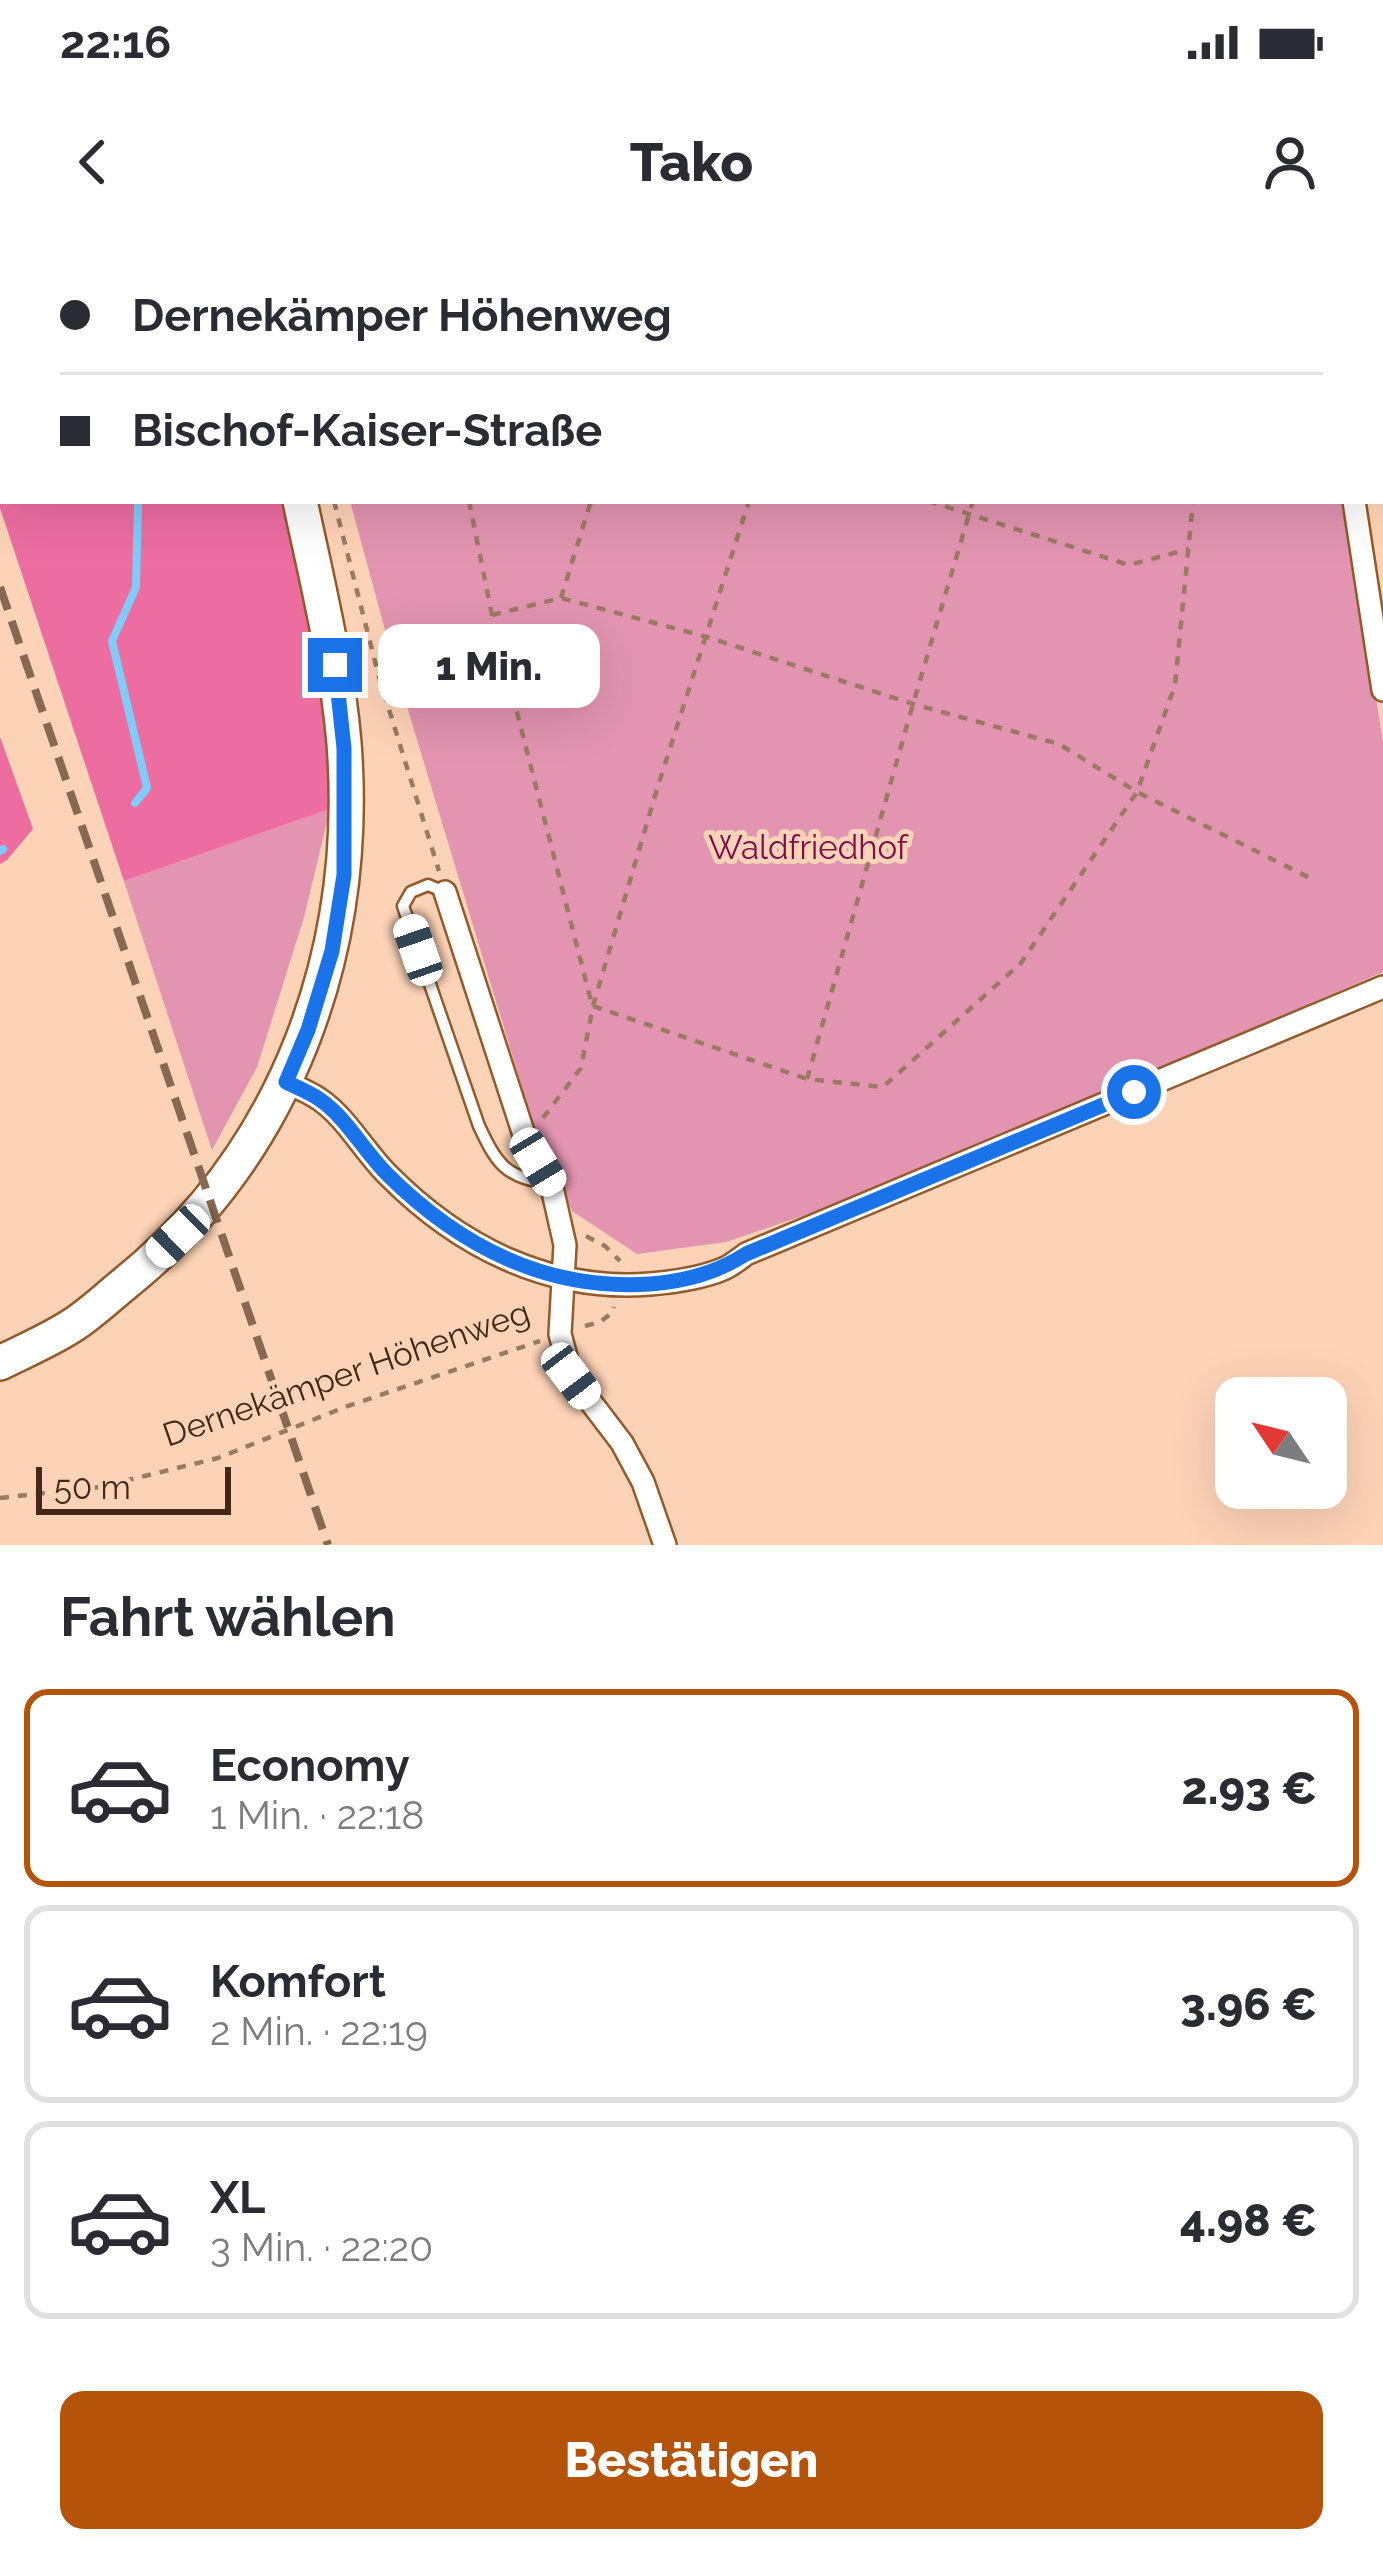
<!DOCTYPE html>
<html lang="de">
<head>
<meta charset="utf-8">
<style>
  :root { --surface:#fff; --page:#f7f7f7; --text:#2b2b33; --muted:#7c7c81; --line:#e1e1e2; --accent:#b45309 }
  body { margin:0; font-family:Raleway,sans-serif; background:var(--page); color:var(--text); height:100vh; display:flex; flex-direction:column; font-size:45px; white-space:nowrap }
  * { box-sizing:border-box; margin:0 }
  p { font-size:39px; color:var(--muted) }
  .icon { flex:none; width:66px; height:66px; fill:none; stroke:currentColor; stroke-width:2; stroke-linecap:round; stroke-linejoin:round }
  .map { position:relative; height:1305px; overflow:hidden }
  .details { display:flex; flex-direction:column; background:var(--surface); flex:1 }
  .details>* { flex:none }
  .banner { position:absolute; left:0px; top:0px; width:1383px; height:264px; box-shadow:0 12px 48px #0002; display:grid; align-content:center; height:264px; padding:0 60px; background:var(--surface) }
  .needle { width:78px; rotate:305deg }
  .buttons { position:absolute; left:1215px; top:1137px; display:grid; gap:24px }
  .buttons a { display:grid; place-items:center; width:132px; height:132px; border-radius:24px; background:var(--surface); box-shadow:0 12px 48px #0002; font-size:60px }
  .scale { position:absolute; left:36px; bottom:30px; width:195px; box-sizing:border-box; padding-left:12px; border:6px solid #432915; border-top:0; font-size:33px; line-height:42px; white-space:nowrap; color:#432915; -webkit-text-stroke:9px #fdd3b7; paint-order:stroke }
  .end { position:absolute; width:54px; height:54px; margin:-27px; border:15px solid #1a73e8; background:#fff; box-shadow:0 0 0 6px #fff }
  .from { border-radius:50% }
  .bubble { position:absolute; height:84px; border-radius:24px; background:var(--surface); box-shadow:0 12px 48px #0002; font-size:39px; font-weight:800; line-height:84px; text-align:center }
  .car { position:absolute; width:36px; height:72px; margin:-36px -18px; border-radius:15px; box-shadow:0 0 9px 3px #0007; background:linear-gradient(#fff 24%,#345 0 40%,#fff 0 76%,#345 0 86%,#fff 0) }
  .banner b { display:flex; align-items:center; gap:42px; height:114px; font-size:45px }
  .banner b+b { border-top:3px solid var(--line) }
  .banner i { width:30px; height:30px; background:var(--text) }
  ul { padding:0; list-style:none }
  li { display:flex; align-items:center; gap:36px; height:198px; margin:0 24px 18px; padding:0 36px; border:6px solid var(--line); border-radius:24px }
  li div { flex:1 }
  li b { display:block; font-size:45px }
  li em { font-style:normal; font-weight:800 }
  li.active { border-color:var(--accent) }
  li>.icon { width:108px; height:108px; stroke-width:1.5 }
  h2 { padding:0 60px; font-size:54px; line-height:144px }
  .button { display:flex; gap:24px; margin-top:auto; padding:24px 60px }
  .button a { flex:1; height:138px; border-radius:24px; background:var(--accent); color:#fff; font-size:48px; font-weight:800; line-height:138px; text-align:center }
  .status { display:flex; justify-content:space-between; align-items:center; height:84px; padding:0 60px; background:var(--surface); direction:ltr }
  .status svg { height:33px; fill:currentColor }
  header { display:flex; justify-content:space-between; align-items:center; height:156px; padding:0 60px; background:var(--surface); font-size:54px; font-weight:800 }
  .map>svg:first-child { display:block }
</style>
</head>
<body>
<div class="status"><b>22:16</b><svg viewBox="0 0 49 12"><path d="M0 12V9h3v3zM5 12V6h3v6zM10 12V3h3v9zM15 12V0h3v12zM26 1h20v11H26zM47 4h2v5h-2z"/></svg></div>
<header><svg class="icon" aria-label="back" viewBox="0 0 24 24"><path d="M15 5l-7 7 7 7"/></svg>Tako<svg class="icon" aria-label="person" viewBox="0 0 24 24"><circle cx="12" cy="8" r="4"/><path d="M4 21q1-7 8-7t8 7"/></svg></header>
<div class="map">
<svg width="1383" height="1305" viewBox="0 0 1383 1305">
  <rect width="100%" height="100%" fill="#fdd3b7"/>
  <path fill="#e294b0" d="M342,0H1324V3H342Z
    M350,261H1346L1383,503V732L885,948L726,1002L637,1014L572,971L533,884L396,430Z
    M330,569L304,677L257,827L212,910L124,641Z"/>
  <path fill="#ed6da1" d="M0,0H216V3H3V261H281L314,394L328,497L330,569L124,641L0,268Z
    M0,497L33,589L7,620L0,624Z"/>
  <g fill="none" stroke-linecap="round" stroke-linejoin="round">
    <path stroke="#80cbf9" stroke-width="8" d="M163,3L165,0
      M135,563L147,548L112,401L136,347L138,261
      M0,611L3,609"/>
    <g stroke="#955a2a" stroke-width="15">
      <path id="lane" d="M445,652L428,645L411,652L403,666L479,886C496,922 505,938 547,943"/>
    </g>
    <g stroke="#955a2a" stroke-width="26">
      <path id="street" d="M1332,0V3
        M1354,261L1383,450
        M445,652L526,901L551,943L565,1005L560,1094L571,1136L622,1203L643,1242L665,1305
        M285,842C296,847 309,852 319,859C346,877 363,910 387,934C458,1006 548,1052 650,1044C673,1042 702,1038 723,1029C731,1026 739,1019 746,1014L1383,747"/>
    </g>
    <g stroke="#955a2a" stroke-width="38">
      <path id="secondary" d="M242,0L243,3
        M0,1123C24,1111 50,1100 73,1085C90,1074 106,1059 123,1045C288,913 360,711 344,503C337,421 317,341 300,261"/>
    </g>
    <path stroke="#9b7a62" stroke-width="4.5" stroke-dasharray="9 9" stroke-linecap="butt" d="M517,0L527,3
      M828,0L839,3
      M328,3V0
      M472,3L473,0
      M637,3L638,0
      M1049,3L1050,0
      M1193,3V0
      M334,261L379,437L439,631
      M469,261L492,375L591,761
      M928,261L1129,325L1189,309
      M561,358L591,261
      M492,375L561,358L707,397L913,464L1059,504L1137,552L1314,640
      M593,766L807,839L883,847L1021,723L1137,552L1175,445L1193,261
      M807,839L913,464L973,261
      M543,878L581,828L593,766L657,549L749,261
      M586,996L605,1006L620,1021
      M585,1086L600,1082L613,1072L614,1067
      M0,1258L100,1247L218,1218L345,1167L540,1101"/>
    <use href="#lane" stroke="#fff" stroke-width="10"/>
    <use href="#street" stroke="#fff" stroke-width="21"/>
    <use href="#secondary" stroke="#fff" stroke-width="33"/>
    <path stroke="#876851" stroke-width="8" stroke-dasharray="24 12" stroke-linecap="butt" d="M0,347L328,1305"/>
  </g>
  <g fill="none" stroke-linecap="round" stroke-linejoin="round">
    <path stroke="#1a73e8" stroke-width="15" d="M335,425L344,508V635L332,711L308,790L286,842C296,847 309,852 319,859C346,877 363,910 387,934C459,1006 547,1051 650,1044C686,1041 716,1033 746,1014L1134,852"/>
  </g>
  <g text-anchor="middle" stroke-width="10" stroke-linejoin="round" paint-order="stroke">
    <g font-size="33" fill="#830c4a" stroke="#fdd3b7">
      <text x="808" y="619">Waldfriedhof</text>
    </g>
    <g font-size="33" fill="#432915" stroke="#fdd3b7">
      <text transform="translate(346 1133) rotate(-19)" y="12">Dernekämper Höhenweg</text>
    </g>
  </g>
</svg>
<div class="buttons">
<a><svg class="needle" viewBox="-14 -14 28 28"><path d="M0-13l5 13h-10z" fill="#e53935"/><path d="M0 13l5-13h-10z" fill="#7c7c81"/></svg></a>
</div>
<div class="scale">50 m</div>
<i class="end from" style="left:1134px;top:852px"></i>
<i class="end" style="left:335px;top:425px"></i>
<div class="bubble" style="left:378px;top:384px;width:222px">1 Min.</div>
<i class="car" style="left:418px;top:710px;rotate:341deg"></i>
<i class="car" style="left:538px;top:922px;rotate:149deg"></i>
<i class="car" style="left:178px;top:996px;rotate:226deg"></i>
<i class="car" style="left:571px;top:1136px;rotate:143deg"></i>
<div class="banner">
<b><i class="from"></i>Dernekämper Höhenweg</b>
<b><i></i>Bischof-Kaiser-Straße</b>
</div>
</div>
<section class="details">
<h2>Fahrt wählen</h2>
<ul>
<li class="active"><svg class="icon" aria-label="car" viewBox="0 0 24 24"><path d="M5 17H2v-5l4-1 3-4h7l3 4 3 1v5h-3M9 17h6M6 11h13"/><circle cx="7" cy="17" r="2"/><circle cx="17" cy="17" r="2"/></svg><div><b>Economy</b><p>1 Min. · 22:18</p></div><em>2.93 €</em></li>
<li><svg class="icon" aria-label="car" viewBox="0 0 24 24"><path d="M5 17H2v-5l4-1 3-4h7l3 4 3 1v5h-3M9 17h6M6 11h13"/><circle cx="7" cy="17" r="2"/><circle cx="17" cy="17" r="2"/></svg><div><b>Komfort</b><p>2 Min. · 22:19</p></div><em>3.96 €</em></li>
<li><svg class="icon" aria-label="car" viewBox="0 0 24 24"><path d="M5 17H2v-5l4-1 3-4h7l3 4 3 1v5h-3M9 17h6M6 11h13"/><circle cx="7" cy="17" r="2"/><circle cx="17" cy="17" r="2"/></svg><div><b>XL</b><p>3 Min. · 22:20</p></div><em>4.98 €</em></li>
</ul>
<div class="button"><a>Bestätigen</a></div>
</section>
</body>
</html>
